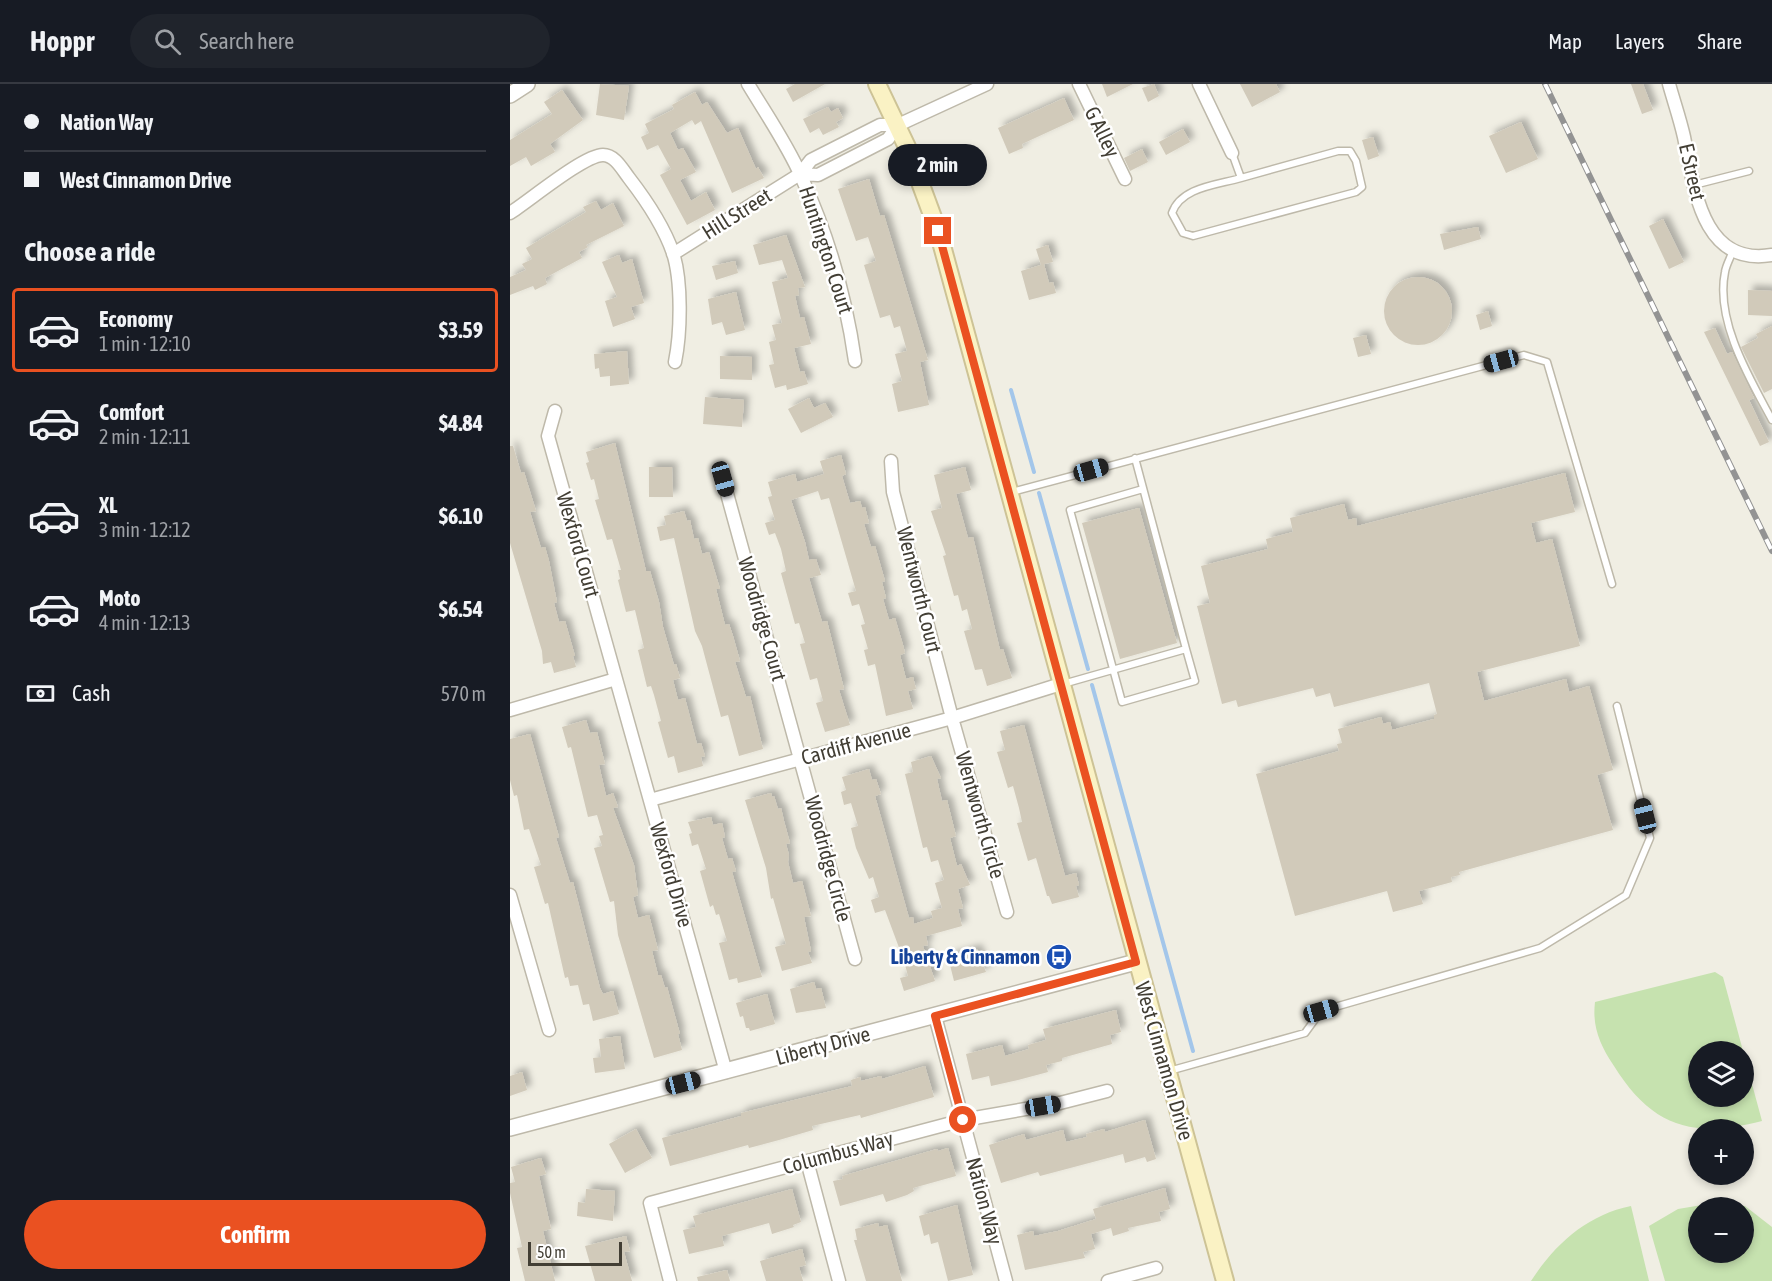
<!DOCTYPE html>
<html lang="en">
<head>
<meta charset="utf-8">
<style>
  :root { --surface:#171b24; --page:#20242c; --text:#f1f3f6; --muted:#9ea1a6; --line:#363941; --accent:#ea5121 }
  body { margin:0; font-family:"Asap Condensed",sans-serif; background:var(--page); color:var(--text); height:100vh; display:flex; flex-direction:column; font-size:22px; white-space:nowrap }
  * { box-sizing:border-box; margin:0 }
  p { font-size:20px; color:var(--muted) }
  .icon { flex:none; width:33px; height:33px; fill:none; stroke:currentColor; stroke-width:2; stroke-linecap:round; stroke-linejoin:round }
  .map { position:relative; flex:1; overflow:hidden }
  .sheet { display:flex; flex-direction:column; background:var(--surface); width:510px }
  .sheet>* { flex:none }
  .top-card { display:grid; align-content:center; height:132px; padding:0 24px; background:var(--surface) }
  .tools { position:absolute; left:1178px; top:957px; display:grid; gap:12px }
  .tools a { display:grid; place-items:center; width:66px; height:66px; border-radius:50%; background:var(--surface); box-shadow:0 3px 9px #0003; font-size:30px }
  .scale { position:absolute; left:18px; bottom:15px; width:94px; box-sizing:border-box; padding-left:6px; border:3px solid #423e34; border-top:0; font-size:16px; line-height:21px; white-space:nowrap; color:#423e34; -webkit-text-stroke:4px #fff; paint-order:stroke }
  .end { position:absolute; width:27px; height:27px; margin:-14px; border:8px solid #ea5121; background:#fff; box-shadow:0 0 0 3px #fff }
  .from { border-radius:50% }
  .bubble { position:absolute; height:42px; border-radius:21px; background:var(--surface); box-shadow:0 3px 9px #0003; font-size:20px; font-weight:700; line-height:42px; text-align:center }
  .car { position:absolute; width:18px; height:36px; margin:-18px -9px; border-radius:8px; box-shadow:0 0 4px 2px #0007; background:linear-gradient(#222 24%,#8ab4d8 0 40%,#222 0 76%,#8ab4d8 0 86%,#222 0) }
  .top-card b { display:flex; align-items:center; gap:21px; height:57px; font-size:22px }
  .top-card b+b { border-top:2px solid var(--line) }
  .top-card i { width:15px; height:15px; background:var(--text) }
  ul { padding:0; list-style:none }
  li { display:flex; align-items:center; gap:18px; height:84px; margin:0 12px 9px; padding:0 12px; border:3px solid transparent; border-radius:6px }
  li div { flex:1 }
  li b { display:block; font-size:22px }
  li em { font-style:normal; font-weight:700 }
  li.on { border-color:var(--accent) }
  li>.icon { width:54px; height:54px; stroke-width:1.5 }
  h2 { padding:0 24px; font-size:27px; line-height:72px }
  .pay { display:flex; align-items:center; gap:15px; height:66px; padding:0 24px; font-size:22px }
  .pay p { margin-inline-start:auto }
  .cta { display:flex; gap:12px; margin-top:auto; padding:12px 24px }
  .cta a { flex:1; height:69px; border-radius:36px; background:var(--accent); color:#fff; font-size:24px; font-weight:700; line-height:69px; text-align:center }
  header { display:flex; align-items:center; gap:36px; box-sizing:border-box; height:84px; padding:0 30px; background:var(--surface); border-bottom:2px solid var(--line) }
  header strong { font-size:28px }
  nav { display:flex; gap:33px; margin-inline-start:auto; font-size:21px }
  .search { width:420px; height:54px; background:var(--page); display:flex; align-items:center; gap:15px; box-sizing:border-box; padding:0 21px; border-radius:33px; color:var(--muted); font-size:22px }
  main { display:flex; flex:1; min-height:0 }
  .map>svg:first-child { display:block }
</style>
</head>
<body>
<header>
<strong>Hoppr</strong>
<div class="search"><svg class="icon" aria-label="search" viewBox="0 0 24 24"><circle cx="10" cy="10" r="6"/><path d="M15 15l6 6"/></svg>Search here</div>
<nav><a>Map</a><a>Layers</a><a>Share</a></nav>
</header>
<main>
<section class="sheet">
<div class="top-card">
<b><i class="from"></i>Nation Way</b>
<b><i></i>West Cinnamon Drive</b>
</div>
<h2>Choose a ride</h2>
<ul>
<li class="on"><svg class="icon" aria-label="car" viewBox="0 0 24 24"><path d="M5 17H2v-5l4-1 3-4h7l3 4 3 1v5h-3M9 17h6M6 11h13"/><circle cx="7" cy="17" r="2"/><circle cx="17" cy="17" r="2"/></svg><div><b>Economy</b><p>1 min · 12:10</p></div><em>$3.59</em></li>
<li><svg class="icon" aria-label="car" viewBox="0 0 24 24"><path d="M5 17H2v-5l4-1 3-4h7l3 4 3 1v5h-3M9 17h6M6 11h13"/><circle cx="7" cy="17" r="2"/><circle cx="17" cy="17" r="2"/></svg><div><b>Comfort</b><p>2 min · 12:11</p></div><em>$4.84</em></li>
<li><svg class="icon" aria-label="car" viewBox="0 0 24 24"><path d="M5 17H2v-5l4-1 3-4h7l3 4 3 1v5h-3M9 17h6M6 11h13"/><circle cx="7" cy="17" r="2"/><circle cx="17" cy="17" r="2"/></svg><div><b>XL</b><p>3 min · 12:12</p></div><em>$6.10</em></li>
<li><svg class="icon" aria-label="car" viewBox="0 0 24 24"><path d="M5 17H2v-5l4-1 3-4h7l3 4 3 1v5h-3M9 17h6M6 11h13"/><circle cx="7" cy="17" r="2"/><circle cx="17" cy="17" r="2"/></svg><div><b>Moto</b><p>4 min · 12:13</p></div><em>$6.54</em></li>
</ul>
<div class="pay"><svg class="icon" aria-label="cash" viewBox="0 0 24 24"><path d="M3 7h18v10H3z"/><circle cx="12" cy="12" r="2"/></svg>Cash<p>570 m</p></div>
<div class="cta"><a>Confirm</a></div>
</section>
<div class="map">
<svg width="1262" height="1197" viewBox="0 0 1262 1197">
  <defs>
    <filter id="shadow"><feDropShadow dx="5" dy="-5" stdDeviation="3" flood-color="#0004"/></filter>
  </defs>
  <rect width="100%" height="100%" fill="#f0eee3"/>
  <path fill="#c6e2af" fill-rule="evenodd" d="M1205,888L1213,893L1252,1037C1183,1055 1142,1043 1104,982C1090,961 1082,943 1085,918ZM1188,968H1233V1012H1188Z
    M1204,1119L1235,1122L1262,1143V1197H1155L1139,1142L1168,1125ZM1188,1124H1233V1168H1188Z
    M1121,1122L1139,1197H1021C1045,1160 1077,1131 1121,1122Z"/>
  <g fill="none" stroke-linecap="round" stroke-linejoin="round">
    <path stroke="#a3c6ea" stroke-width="4" d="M501,306L524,388
      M529,409L578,585
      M582,601L683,967"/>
  </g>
  <path fill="#d1caba" filter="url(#shadow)" d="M90,0L119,2L114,36L86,31Z
    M285,0H315L283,18L276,5Z
    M592,0H623L597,13Z
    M644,0L649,12L638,18L632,4Z
    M730,0H766L770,8L742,23Z
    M1121,0H1133L1143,26L1132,30Z
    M52,6L73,36L40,60L45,68L21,82L16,73L0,82V56L42,30L34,18Z
    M185,8L192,21L197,18L217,49L228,44L246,85L248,83L254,94L222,109L191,37L185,41L182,36L160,49L168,66L173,64L186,88L170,96L181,117L196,108L205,126L177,141L150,91L161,85L148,61L137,66L131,53L139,49L135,40L164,25L162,21Z
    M554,14L564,36L512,60L513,64L499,70L488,44Z
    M318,23L321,28L328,24L333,34L326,38L329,43L313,51L309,44L300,49L293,35Z
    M1011,38L1028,75L996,89L979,52Z
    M673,45L680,58L656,71L649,58Z
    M863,53L869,72L858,76L852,56Z
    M632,65L638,78L620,87L614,74Z
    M359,95L370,132L374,131L418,276L410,278L419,321L388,328L382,300L392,297L385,270L397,267L390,242L384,244L380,231L370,234L354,181L366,177L358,153L346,157L328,105Z
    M86,117L91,126L103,119L114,142L76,161L78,163L69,168L72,174L35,194L37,200L25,206L23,202L0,211V193L16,186L12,180L22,175L16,164L76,128L73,123Z
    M1153,135L1174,178L1159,185L1139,142Z
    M968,143L971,155L934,166L930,150Z
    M276,151L295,203L288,204L289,211L285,212L290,234L294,233L301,260L284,264L290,288L294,287L298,300L277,306L276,301L265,304L259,281L264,280L259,258L266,256L262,241L272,239L262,198L278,194L272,176L249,181L243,161Z
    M538,161L543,178L534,180L539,199L543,198L546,209L519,216L511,187L531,181L526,165Z
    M109,171L112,179L122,175L134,219L121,223L125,235L103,243L95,217L107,213L92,178Z
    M225,177L228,189L206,196L202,182Z
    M874 227a34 34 0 1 1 68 0a34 34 0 1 1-68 0Z
    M1238,206L1262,207V232L1238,231Z
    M226,208L235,246L216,251L212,238L202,241L198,215Z
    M978,227L982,242L970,246L966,231Z
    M1262,242V305L1254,309L1231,263L1248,254L1246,250Z
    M1205,244L1217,270L1222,268L1244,314L1239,316L1259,358L1250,362L1194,248Z
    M856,251L861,270L848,273L843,254Z
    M117,267L119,300L100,302V292L90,293L89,284L85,285L84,270Z
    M210,272L242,273V296L210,295Z
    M195,313L234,316L232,343L193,340Z
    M299,314L304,324L315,319L323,333L291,349L278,325Z
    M105,359L136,487H140L149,518L153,543L164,581L166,580L170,594L163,596L168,616L175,614L187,660L191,659L195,672L191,673L193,682L168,689L164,672L158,674L148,638L151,637L144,611L141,602L137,603L128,566L134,564L125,526L116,528L108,496L110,495L108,486H111L102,455L97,456L85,416L89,415L84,395L81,396L76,379L79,378L76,368Z
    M0,362H3L11,389L14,388L26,427L20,428L31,464L35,463L39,477L47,518L44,519L49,538L55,537L65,572H63L66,583L44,589L41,578L33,580L32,567L0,459Z
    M331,371L336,390L332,392L340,419L350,417L352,424L355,423L359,439L354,440L361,463L365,462L375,497L372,498L376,514L373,515L379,536L385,534L393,561L395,569L390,571L396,595L403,593L406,605L398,607L403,625L376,632L365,580L358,582L354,566L358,565L351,541L355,540L349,520L342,522L338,509L346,507L319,414L311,416L308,407L281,416L295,458L299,476L306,475L311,491L299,494L312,538L317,537L334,605L329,606L340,641L315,648L306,619L313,617L307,594L300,596L290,560L295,559L289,539L285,540L271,489L276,487L271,465L265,449L259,451L255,439L265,436L258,413L262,412L258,398L285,390L287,398L314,390L310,377Z
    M139,383H162L163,413H139Z
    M455,383L461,406L446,410L458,454L463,453L490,566L493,565L502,594L477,602L472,585L465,586L454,547L462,545L457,525L452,527L448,511L444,512L433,472L436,471L421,427L432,424L424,391Z
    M1055,389L1065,428L1021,439L1026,459L1042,455L1070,562L967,588L974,617L1056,595L1059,608L1079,602L1103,686L1087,691L1103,746L949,788L950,791L941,793L942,798L909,807L913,820L883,828L877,807L785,832L746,690L829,667L827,660L832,659L828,645L871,633L873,640L880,638L882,646L924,635V631L927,630L919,599L824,623L820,609L806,613L803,604L728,623L726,616L712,620L687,522L700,519L691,482L758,465L756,455L783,448L780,434L834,420L838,436L846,434L847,442Z
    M629,424L667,559L610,575L572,439Z
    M174,427L177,437L180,436L184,455L188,454L192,470L199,468L210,505H206L215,541L219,540L223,552L230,577L225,578L236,613L240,612L253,665L229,672L218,631L211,633L192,562L185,547L164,454L150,457L147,443L156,441L154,432Z
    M76,636L80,649L87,648L95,680L89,681L96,712L103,709L108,723L103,724L124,781L128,811L123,813L128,834L139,831L148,866L142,867L148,891H151L155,904L157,903L170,950H168L172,966L144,974L108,851L104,817L100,818L84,764L92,762L89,752L93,751L87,731L78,733L61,663L58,664L52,643Z
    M514,641L555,792L566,789L569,801L566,802L569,813L542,820L539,812H537L526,774L518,777L507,739L512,738L509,724L503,702L498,704L487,668L495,666L490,647Z
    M20,650L49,753L46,754L60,799L63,798L90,904L93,910L103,907L109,930L83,937L79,920L73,921L68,901L60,902L58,893L55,894L38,819L35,820L24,783L31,781L19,745L14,746L7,711L4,712L0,696V655Z
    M421,672L431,694L427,695L432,717L437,716L446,752L440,754L447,782L451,780L460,801L448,805L453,824L448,825L452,842L416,852L418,861L413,862L425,897L394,907L390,894L398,892L394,877L375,826L365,829L361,816L369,813L363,793L359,795L346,764L341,744L348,742L341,719L334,721L331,708L336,706L332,693L359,685L362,696L366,695L371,710L365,712L399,834L403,833L404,840L423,834L421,827L432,824L425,799L434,796L428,776L421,778L417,763L413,764L395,690L403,688L401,678Z
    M261,709L262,713L264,712L268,725L271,724L274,737L280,759L276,760L279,771L278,778L283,799L292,797L301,832L294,833L301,867L298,868L302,879L272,887L265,863L276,860L263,814L261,815L256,784L235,716Z
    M201,733L203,741L212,739L215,753L212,754L218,775L222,774L226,787L222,788L252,893L228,899L227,894L219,896L209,859L217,857L209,830L206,831L203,821L200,823L190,787L196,785L188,760L182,762L179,750L182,749L178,738Z
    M467,865L476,888L444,897L438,873Z
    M304,898L306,905L311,904L316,924L286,929L280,905Z
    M257,910L265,940L240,947L239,944H236L233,932L230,933L226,919Z
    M606,926L611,948L600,951L602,960L552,974V977L536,981L538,988L508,996L481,1002L479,992L462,996L456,970L492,961L495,972L519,965L518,961L536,956L533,945Z
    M110,952L115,985L85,989L83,974L91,973L89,955Z
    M415,982L424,1013L351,1034L350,1031L302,1042L303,1046L269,1056L239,1064L238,1061L160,1082L152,1054L231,1032V1029L342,1002L341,996L350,993L351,997L371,992L372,995Z
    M12,988L17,1006L0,1012V992Z
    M635,1036L646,1075L637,1078L635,1073L615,1079L613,1070L530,1092L528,1088L491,1099L479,1061L514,1050L516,1056L553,1046L556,1058L577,1053L576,1050L594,1045L595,1048Z
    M126,1045L142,1074L115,1089L99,1060Z
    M438,1064L446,1092L403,1104L404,1107L397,1111L376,1118L373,1110L330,1122L323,1097L333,1095L332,1092L427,1065L428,1067Z
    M31,1074L36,1090L29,1092L41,1145L33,1147L45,1197H15L7,1164L12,1163L0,1109V1099L5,1098L1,1083Z
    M655,1104L660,1125L649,1128L651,1137L618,1144L619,1147L603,1152L601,1144L581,1150L585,1165L573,1168L575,1174L515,1186L507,1151L523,1147L524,1152L548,1147L586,1135L583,1125Z
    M76,1105L105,1107L103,1137L67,1132L68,1118L75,1119Z
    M282,1105L291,1138L283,1141L284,1143L262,1150L259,1139L212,1152L214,1162L179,1170L173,1146L186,1143L183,1132Z
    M447,1121L463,1191L438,1197L428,1158L421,1160L419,1150L414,1152L409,1132Z
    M368,1139L369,1143L377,1141L392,1197H356L344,1156H347L345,1145Z
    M116,1152L120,1167L114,1168L122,1197H85L75,1162Z
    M292,1165L296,1181L289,1183L293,1197H256L250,1177Z
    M217,1186L220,1197H188L187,1193Z"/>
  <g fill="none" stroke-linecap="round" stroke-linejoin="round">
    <g stroke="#beb9aa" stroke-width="9">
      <path id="service" d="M722,69L731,94L828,67H840L846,77L852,103L846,108L683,152L673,149L662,129C671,103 707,101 731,94
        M1184,101L1239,87
        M1223,166C1221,173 1216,181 1215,188C1205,237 1240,295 1262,336
        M633,405L560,426L612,618L685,597L676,565
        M502,408L1014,271L1037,278L1102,500
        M553,600L676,565L625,374
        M659,987L795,949L811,927L1030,864L1116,811L1140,754L1107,622"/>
    </g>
    <g stroke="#beb9aa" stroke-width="15">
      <path id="minor" d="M238,0C256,30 277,60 291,92C318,151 336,213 345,277
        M569,0L615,95
        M689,0L722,69
        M1159,0C1164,18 1170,35 1174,53C1184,102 1191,183 1262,171
        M290,90L308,91L378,55L388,41
        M0,129C19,117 74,71 93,71C105,71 112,85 119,94C136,116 154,143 163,169C172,197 171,249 165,278
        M163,170L290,90L301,76L370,41H388L477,0
        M45,327L38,352L216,988
        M381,377L383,408L442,634L497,828
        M213,395L345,875
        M0,626L106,595
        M140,716L442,634L551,600
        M0,811L39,946
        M425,932L496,1197
        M297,1077L329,1197
        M160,1197L140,1119L453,1036L550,1019L597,1007
        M598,1197L646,1184"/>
    </g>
    <g stroke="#beb9aa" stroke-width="18">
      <path id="tertiary" d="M0,11L17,0
        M0,1044L626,878"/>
    </g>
    <g stroke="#cdc396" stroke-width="20">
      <path id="secondary" d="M367,0L397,63L428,147L715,1197"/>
    </g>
    <use href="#service" stroke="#fff" stroke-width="6"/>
    <use href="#minor" stroke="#fff" stroke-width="12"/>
    <use href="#tertiary" stroke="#fff" stroke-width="15"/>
    <use href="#secondary" stroke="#faf2c4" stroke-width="16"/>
    <g stroke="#939393" stroke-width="6">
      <path id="rail" d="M1035,0L1262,467"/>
    </g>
    <use href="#rail" stroke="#fff" stroke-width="4" stroke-dasharray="11" stroke-linecap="butt"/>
  </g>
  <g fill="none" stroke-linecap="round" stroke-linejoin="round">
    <path stroke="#ea5121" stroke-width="8" d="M428,147L626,878L425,932L453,1036"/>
  </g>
  <defs>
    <g id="bus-disc" transform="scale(1.35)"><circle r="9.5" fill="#1a4fb4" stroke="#fff"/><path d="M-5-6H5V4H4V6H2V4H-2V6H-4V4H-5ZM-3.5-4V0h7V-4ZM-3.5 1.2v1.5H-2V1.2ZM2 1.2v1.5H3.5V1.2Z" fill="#fff"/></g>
  </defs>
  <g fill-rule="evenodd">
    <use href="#bus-disc" x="549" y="873"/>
  </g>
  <g text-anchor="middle" stroke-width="5" stroke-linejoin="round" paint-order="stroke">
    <g font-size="21" fill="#423e34" stroke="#fff">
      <text transform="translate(592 48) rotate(64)" y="7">G Alley</text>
      <text transform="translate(1182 88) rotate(77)" y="7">E Street</text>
      <text transform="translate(227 130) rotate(-32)" y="7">Hill Street</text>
      <text transform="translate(316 166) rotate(72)" y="7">Huntington Court</text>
      <text transform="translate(68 461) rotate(74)" y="7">Wexford Court</text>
      <text transform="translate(409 506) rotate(76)" y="7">Wentworth Court</text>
      <text transform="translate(252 535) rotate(74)" y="7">Woodridge Court</text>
      <text transform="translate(346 660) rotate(-15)" y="7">Cardiff Avenue</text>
      <text transform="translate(470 731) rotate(74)" y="7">Wentworth Circle</text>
      <text transform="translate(318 775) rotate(75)" y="7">Woodridge Circle</text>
      <text transform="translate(161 791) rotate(74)" y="7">Wexford Drive</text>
      <text transform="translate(313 962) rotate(-15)" y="7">Liberty Drive</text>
      <text transform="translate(654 977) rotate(74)" y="7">West Cinnamon Drive</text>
      <text transform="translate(328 1069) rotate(-15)" y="7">Columbus Way</text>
      <text transform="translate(474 1117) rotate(75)" y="7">Nation Way</text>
    </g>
    <g font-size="21" font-weight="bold" fill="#164399" stroke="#fff" text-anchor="end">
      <text x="530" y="880">Liberty &amp; Cinnamon</text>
    </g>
  </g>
</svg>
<div class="tools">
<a><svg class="icon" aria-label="layers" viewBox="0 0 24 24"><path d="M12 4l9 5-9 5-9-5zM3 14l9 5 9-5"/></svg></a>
<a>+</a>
<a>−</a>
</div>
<div class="scale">50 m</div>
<i class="end from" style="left:453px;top:1036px"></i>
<i class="end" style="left:428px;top:147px"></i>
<div class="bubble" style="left:378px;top:60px;width:99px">2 min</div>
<i class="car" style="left:991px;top:277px;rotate:255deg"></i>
<i class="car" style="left:581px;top:386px;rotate:74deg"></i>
<i class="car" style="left:213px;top:395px;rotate:164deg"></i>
<i class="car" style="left:1135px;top:732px;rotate:346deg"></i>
<i class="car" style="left:811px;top:927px;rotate:74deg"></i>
<i class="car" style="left:173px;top:999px;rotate:76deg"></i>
<i class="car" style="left:533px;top:1022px;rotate:81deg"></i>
</div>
</main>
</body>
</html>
